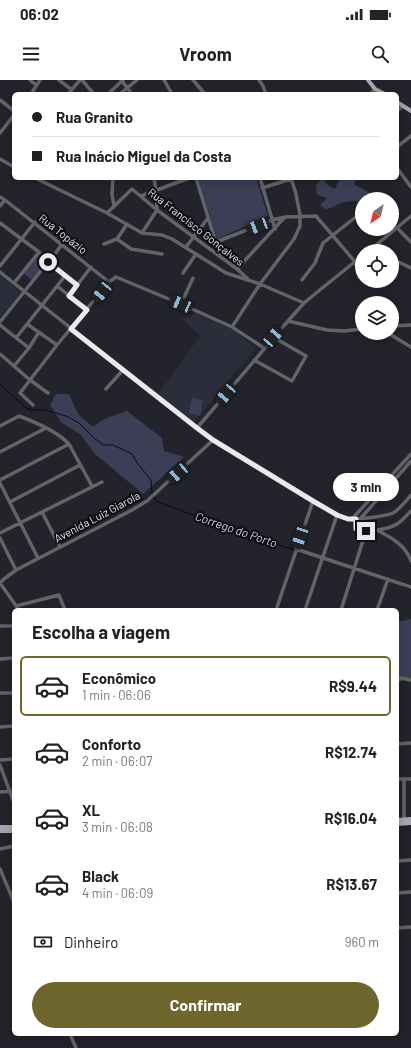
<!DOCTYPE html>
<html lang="pt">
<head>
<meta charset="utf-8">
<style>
  :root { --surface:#fff; --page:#f6f6f6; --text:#222; --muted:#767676; --line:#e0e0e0; --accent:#6e662c }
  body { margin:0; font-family:Barlow,sans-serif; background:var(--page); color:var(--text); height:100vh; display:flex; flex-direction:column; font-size:15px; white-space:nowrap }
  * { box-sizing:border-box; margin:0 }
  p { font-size:13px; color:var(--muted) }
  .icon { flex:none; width:22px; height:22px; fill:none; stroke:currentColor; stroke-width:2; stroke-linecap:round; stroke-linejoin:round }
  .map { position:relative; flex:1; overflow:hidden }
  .side { position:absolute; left:12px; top:528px; width:387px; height:428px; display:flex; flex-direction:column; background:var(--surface); border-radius:6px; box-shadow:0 2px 10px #0003 }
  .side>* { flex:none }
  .top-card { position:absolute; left:12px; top:12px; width:387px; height:88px; border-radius:6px; box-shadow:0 2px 10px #0003; display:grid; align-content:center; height:88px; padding:0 20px; background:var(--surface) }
  .needle { width:26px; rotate:214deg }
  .fabs { position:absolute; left:355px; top:112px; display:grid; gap:8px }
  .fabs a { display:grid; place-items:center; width:44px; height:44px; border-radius:50%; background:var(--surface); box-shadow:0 2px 10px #0003; font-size:20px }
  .end { position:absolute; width:18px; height:18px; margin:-9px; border:5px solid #e9e9ef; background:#111; box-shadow:0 0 0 2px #111 }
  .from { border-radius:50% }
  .bubble { position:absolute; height:28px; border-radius:14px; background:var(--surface); box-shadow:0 2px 10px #0003; font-size:13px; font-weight:700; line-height:28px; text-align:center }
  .car { position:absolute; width:12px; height:24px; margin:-12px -6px; border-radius:5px; box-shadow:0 0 3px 1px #0007; background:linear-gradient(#222 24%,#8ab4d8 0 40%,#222 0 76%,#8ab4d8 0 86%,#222 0) }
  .top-card b { display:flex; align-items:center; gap:14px; height:38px; font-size:15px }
  .top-card b+b { border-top:1px solid var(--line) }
  .top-card i { width:10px; height:10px; background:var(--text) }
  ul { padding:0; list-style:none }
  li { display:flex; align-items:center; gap:12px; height:60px; margin:0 8px 6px; padding:0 12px; border:2px solid transparent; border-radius:6px }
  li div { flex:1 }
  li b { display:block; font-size:15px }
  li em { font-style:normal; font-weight:700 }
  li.on { border-color:var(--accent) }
  li>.icon { width:36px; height:36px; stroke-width:1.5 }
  h2 { padding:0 20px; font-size:18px; line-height:48px }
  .pay { display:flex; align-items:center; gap:10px; height:44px; padding:0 20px; font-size:15px }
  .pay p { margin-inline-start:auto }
  .primary-button { display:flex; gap:8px; margin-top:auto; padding:8px 20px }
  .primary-button a { flex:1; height:46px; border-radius:24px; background:var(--accent); color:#fff; font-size:16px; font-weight:700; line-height:46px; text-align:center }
  .status { display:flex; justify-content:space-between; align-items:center; height:28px; padding:0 20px; background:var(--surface); direction:ltr }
  .status svg { height:11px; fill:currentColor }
  header { display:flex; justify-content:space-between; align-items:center; height:52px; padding:0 20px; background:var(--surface); font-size:18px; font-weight:700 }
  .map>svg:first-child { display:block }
</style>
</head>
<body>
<div class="status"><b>06:02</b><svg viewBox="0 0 49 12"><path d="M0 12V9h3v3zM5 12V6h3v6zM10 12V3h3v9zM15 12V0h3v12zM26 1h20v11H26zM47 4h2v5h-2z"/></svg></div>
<header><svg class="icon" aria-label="menu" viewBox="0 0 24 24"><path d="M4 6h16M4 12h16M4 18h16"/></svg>Vroom<svg class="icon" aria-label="search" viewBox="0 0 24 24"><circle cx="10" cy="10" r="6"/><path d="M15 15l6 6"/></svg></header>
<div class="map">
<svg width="411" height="968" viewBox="0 0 411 968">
  <rect width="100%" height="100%" fill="#22232b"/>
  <path fill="#2b2d3a" d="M0,196L21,212L0,238Z
    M194,232L231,249L256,268L194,342L158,314L200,256L183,240L187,236L190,238Z"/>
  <path fill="#3c3e56" d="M198,98H256L268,136L217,159Z
    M340,98L348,100L352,98L355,101V105L369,112L374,119H362V121C355,121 348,121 341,123C335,125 331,129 325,129L320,125L327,118L317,115L316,105L322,99L329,106L335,109Z
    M37,174L46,182L32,200L23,193Z
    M56,314H69L78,334L93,347L104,339L127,331L162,358L164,371L184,377L143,414L94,373L81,355L61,342L50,325Z
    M192,318L203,320L200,336L189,333Z
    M411,539V598L397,602V542L401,541Z"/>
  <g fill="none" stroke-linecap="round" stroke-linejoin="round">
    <path stroke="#080721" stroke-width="1" d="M0,304L26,328L32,330H46L66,336L79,343L93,357L103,365H113L132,374L138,384L151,400L152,414
      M154,417L156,421L171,427L249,455L295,470
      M402,506L411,509"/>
    <path stroke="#636468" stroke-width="3.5" d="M30,0L36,5
      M59,0L72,10
      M82,0L94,14
      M121,0L132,14
      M164,0L172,14
      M193,0L205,14
      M259,0L263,6L266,14
      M31,14L40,0
      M68,14L80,0
      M108,14L123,0
      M120,14L137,0
      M370,14L375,9
      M0,20L14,31
      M397,31L403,26
      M0,53L14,35
      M397,67L411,56
      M0,79L14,87
      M397,88L411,107
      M35,98L107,133L142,153L162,155L172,159L226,193L260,204L304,223
      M113,98L112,114L114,126
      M196,98L220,176
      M260,98L275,149
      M262,108L291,99
      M141,116L189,98
      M0,117L5,120L109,202
      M0,126L5,120
      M107,133L132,109L157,130L237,189L248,199
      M0,143L39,172L48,182L77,205
      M127,144L117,159L131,169L162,174
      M397,148L411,162
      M142,153L157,130L156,111L154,98
      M216,162L272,140L285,137L316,136L362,190
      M104,164L117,159
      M186,167L208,138
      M369,171L411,136
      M392,179L411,188
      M0,186L35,142
      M237,189L284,138
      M0,192L197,348L213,360L337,435C341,436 344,438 349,439C356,440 387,436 393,433C400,429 406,421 411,415
      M183,193L196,174
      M302,200L315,183L323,163L362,132
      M14,203L39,172
      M57,206L87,230
      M69,216L91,187
      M181,224L193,198
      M288,241L327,250L344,251L362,249
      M0,242L48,182L50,181L62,164
      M27,244L57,265
      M0,245L29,268
      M392,246L411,245
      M232,247L260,204L294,159L300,146V135L296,114L291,98
      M388,253L411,267
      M16,258L65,196
      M0,274L30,300L48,313
      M254,280L292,301L306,276L273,257
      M14,286L29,268L39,252
      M106,309L123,290
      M33,325L20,313L57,265L109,202L116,197L181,224L232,247L264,268
      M0,346L19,336C35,342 57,351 69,364L92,406
      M197,348L288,241L304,223L321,209L362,176
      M0,372L46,348
      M0,400L69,364
      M0,403L38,478
      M10,422L80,385
      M42,432L60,467
      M361,438L411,381
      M352,439L411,374
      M355,439L356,449C364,454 389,449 397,444C402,441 407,435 411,431
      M375,449C390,457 405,464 411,481
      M0,453L102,402
      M0,458L16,490
      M296,469L411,507
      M0,503L4,499L16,490L132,430L147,421L213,360
      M0,503L19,530
      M16,526L59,515L65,530
      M276,530L313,421
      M305,530L337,435
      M341,530L366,451
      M377,530L388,499
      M0,546H14
      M0,579L14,578
      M397,601L401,598L411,600
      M0,613H14
      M0,647L14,646
      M397,664L411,663
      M0,680L14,679
      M0,685L14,723
      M397,699H411
      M0,712L14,711
      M404,740V699
      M0,769L14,766
      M397,781L411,780
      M0,789L14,822
      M397,813L411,812
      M397,848L411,847
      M70,954L76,968"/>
    <path stroke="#a4a5ae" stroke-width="4" d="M368,0L375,9L385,14
      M397,22L411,31
      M397,740L411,739
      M397,744L411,743
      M0,747H14
      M0,751H14"/>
  </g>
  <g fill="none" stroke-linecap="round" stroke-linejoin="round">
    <path stroke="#e9e9ef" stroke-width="5" d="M48,182L77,205L69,216L87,230L71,249L197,348L213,360L313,421L337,435L348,439H356V449L359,450L366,451"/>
  </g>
  <g text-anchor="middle" stroke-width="4" stroke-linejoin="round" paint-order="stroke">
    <g font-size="11" fill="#e9e9ef" stroke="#0c0c10">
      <text transform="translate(196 147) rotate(38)" y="4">Rua Francisco Gonçalves</text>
      <text transform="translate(63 154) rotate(38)" y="4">Rua Topázio</text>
      <text transform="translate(97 437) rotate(-28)" y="4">Avenida Luiz Giarola</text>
    </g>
    <g font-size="12" font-style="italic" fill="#ced2f6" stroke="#0c0c10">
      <text transform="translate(236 450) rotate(19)" y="4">Corrego do Porto</text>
    </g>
  </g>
</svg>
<div class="fabs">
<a><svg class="needle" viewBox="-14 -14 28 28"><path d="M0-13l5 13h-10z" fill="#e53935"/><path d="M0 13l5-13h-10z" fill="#767676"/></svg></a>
<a><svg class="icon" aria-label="locate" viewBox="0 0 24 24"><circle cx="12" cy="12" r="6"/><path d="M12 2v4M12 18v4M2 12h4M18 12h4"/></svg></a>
<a><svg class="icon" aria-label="layers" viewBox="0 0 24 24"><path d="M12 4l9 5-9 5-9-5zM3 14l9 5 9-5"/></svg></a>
</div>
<i class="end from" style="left:48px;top:182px"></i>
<i class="end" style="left:366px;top:451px"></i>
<div class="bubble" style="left:333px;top:393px;width:66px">3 min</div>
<i class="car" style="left:258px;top:146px;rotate:249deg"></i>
<i class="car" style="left:102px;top:212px;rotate:219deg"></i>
<i class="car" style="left:181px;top:224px;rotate:293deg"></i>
<i class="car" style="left:273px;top:257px;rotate:41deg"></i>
<i class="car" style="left:226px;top:314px;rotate:220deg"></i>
<i class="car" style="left:178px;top:393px;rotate:229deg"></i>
<i class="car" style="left:300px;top:457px;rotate:199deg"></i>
<div class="top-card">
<b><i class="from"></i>Rua Granito</b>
<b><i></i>Rua Inácio Miguel da Costa</b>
</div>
<section class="side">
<h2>Escolha a viagem</h2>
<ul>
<li class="on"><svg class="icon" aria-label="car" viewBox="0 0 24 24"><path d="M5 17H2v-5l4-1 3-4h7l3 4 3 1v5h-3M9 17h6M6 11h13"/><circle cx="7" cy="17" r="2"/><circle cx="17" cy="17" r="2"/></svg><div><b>Econômico</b><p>1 min · 06:06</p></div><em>R$9.44</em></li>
<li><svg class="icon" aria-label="car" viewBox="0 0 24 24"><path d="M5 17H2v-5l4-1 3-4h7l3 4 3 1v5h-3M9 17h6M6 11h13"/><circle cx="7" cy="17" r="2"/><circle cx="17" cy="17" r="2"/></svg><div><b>Conforto</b><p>2 min · 06:07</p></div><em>R$12.74</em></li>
<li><svg class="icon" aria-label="car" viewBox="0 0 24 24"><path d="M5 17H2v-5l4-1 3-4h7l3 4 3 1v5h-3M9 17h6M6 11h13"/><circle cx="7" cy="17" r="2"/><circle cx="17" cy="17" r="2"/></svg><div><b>XL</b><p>3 min · 06:08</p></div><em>R$16.04</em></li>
<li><svg class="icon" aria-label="car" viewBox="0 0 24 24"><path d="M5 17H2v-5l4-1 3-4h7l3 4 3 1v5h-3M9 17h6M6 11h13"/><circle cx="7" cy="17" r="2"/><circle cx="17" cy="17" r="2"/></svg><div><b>Black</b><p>4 min · 06:09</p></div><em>R$13.67</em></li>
</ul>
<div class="pay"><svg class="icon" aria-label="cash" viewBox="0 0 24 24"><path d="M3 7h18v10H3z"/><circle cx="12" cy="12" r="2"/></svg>Dinheiro<p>960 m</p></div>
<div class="primary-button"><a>Confirmar</a></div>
</section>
</div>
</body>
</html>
